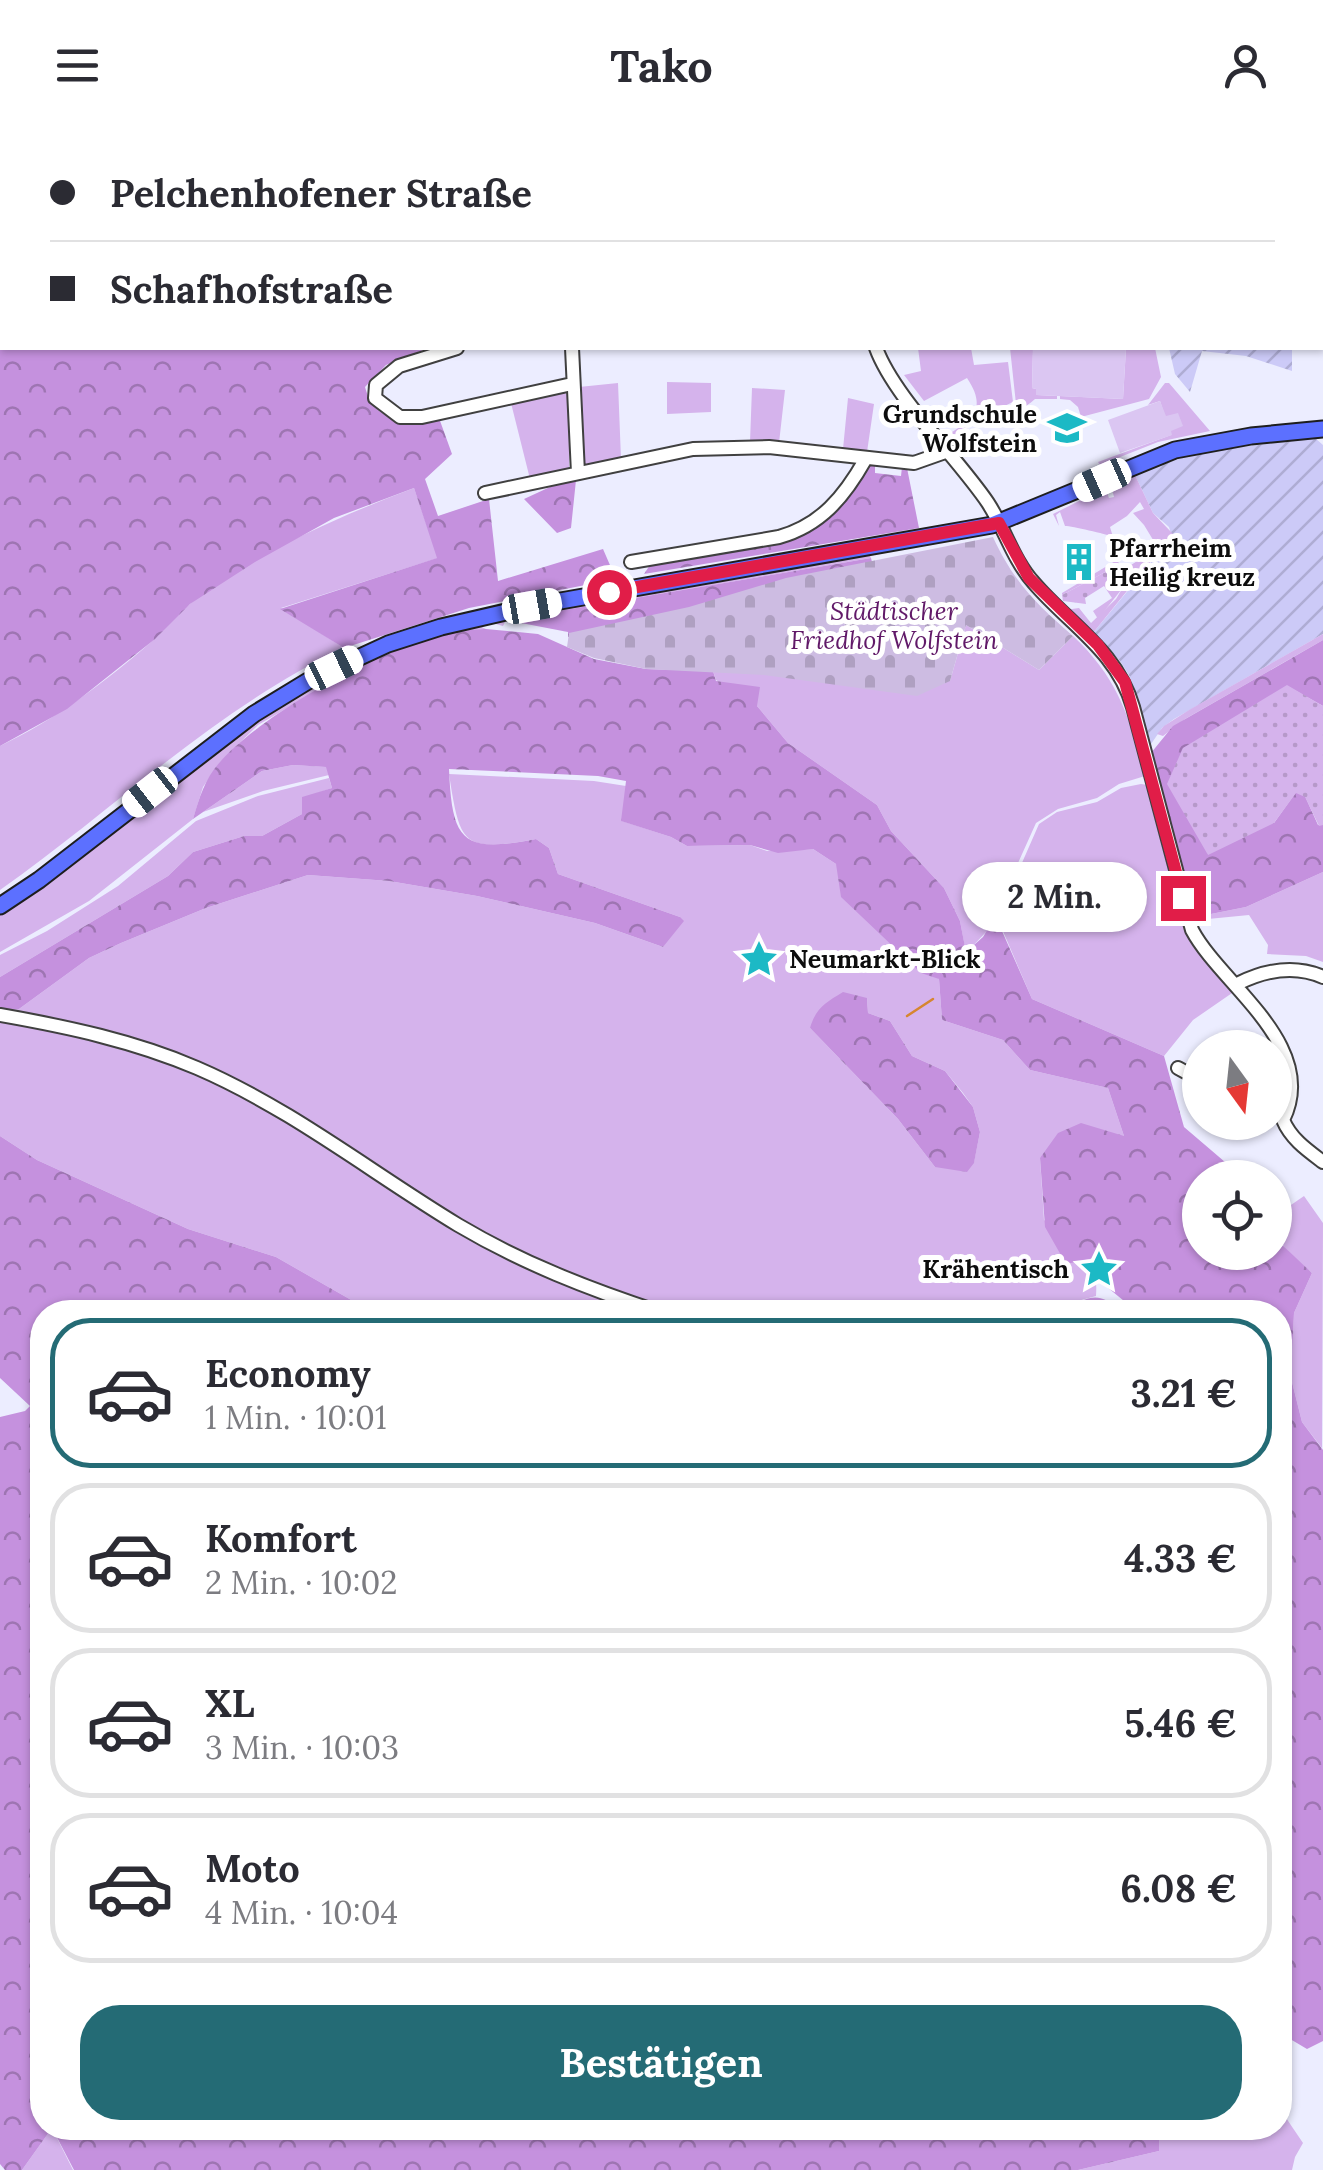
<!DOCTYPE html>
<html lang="de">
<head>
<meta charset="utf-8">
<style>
  :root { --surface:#fff; --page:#f7f7f7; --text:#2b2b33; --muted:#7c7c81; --line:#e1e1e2; --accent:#246b75 }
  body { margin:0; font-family:Lora,serif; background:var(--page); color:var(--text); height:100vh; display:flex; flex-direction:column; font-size:38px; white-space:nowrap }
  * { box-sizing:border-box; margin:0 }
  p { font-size:32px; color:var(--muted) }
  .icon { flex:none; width:55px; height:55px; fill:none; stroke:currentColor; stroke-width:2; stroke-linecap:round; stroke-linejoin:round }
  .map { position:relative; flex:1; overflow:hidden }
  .side { position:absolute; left:30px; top:1170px; width:1262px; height:840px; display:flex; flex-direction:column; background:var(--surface); border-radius:40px; box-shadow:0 2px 8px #0004 }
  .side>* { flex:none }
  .banner { position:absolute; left:0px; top:0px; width:1325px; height:220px; box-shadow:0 2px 8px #0004; display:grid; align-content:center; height:220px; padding:0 50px; background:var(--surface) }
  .needle { width:65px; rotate:165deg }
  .tools { position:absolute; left:1182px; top:900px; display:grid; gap:20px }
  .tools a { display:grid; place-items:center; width:110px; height:110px; border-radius:50%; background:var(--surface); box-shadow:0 2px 8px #0004; font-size:50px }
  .end { position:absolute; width:45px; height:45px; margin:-22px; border:12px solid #e11d48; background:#fff; box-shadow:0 0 0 5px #fff }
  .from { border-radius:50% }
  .bubble { position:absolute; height:70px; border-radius:35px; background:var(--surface); box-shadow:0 2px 8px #0004; font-size:32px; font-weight:700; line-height:70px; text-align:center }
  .car { position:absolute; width:30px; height:60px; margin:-30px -15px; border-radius:12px; box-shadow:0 0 8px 2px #0007; background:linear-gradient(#fff 24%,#345 0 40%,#fff 0 76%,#345 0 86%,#fff 0) }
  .banner b { display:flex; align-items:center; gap:35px; height:95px; font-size:38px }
  .banner b+b { border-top:2px solid var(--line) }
  .banner i { width:25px; height:25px; background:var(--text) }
  ul { padding:18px 0 0; list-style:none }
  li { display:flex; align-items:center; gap:30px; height:150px; margin:0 20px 15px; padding:0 30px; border:5px solid var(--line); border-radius:40px }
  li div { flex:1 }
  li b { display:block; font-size:38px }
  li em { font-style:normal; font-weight:700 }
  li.current { border-color:var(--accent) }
  li>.icon { width:90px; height:90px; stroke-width:1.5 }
  .primary-button { display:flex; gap:20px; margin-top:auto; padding:20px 50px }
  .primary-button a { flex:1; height:115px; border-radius:40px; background:var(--accent); color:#fff; font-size:40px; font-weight:700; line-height:115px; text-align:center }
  header { display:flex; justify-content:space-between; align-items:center; height:130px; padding:0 50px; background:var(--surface); font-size:45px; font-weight:700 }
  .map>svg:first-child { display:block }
</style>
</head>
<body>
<header><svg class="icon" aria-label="menu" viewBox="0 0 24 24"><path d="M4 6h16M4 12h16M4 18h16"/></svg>Tako<svg class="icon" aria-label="person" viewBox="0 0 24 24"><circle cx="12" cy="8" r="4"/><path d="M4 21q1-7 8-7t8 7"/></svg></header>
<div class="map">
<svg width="1323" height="2040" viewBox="0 0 1323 2040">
  <defs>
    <pattern id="farmland-furrows" width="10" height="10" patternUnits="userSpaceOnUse" patternTransform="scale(2.5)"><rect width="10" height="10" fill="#cccaf7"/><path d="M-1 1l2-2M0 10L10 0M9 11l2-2" fill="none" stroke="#aeacd3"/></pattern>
    <pattern id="forest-crowns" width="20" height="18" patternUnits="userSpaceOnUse" patternTransform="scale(2.5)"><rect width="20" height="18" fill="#c591de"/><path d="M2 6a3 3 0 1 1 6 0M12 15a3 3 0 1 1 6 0" fill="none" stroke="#9e75b2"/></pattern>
    <pattern id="cemetery-stones" width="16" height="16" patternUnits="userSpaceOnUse" patternTransform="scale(2.5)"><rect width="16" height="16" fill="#cdbce2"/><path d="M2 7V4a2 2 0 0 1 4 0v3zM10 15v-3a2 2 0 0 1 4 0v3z" fill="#afa0c1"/></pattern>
    <pattern id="garden-dots" width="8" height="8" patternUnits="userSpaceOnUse" patternTransform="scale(2.5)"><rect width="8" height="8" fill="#d5b3ec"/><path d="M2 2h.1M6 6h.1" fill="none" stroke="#b699c9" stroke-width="1.8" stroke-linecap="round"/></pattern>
  </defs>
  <rect width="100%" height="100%" fill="#ecedff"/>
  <path fill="url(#farmland-furrows)" d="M1169,218H1292V241L1246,226L1202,221L1190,262L1175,244Z
    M1315,308L1323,315V504L1174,589L1162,598L1149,617L1130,547L1120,531L1093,503L1172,407L1169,397L1153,383L1135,345L1186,326L1215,320Z"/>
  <path fill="#d5b3ec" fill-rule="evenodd" d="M918,218H971L974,235L1008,232L1013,272L979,288L1002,283L1016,274L1010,218H1033L1032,258L1036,259L1037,265L1057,266V269H1035C1020,284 992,289 970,295L967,297L972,308L967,311L962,303L956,306L963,318L959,321L947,305C974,289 987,278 967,248L924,271L904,245L921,241Z
    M1126,218H1155L1161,247L1149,269L1081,287L1078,277L1070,270L1060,269V266L1123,269Z
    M667,252L711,253V282L667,284Z
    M618,253L621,329L592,336L585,334L579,257Z
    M1165,253H1169L1210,301L1158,312L1100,335L1098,332L1171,305L1160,271L1148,275Z
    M752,258L785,260L779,313L750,312Z
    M563,262L568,265L570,275L569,338L530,349L511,273Z
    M848,268L874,274L867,322L843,319Z
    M1135,345L1153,383L1173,404L1093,503L1065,480L1079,478L1091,493L1116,469L1125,454L1109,440L1062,465V463L1117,430L1123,440L1158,418L1144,395L1133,383L1144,379L1140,372L1127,386L1110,397L1113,407C1106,404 1072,396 1065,396L1060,382L1056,385L1059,396L1053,384L1105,358L1109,368L1114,367L1111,355Z
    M414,358L438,428L281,478L344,518C216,578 115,679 0,760V616C56,589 104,553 151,512C165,500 176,485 190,474C252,424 340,386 414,358Z
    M869,424L871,428L506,490L503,496L485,491Z
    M475,494L486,499L470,500L401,521L334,551L258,595L220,632L203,657L193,689L89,771L0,822V783L212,619L292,566L359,531Z
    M966,495L1039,540L1073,506C1118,548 1130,588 1145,646L1119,654L1097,668L1058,679L1036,693L988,800L966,823L960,791L944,758L891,701L877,675L788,613L757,576L716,550L713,541L950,551Z
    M1323,504V510L1185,589L1163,606L1157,604L1164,596L1189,580Z
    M293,635L327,637L329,645L263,661L203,682L262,641Z
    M449,644L594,651L626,656L622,691L671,707L687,716L750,715L767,721L813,719L836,734L939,849L942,890L1003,910L1030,940L1108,958L1124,1006L1040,1028L1044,1090C1077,1116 1099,1120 1096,1166L1074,1172L1073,1182H366L353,1171L276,1127L188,1099L37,1030L0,1006V892L18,895L28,886L22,881L14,883L0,879H19L89,828L121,813L206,778L308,745L389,751L477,766L595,793L663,817L680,787L558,744L549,718L536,709C462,723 460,715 449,644ZM867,868L868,883L890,891L912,926L945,941L963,963L973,977L980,1002L974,1032L935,1037L898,989L810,898Z
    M329,648L332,658L303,668L302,684L262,706H244L193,722L168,746L0,847V825L47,801L118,756L196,691L258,666Z
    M1141,654L1148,655L1184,788L1235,861L1193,890L1164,926L1032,869L999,792H996L1039,694L1057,682L1097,672L1121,658Z
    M1323,742V832L1306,826L1267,824L1268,815L1249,785L1208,789L1196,787L1246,777Z
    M1304,1066L1323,1093L1322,1318L1302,1292L1291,1248L1294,1183L1312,1143C1291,1124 1275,1116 1275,1086Z
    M1280,1979L1303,2013L1295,2027L1292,2040H1078L1159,2021V1998H1280Z
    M52,1998L73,2040H22Z"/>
  <path fill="url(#forest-crowns)" d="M0,0H545L2,2V218H428L386,235L365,257C375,295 408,292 439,288L452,324L425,349L438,386L489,369L498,451L603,419L616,449L469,478L344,518L280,479L437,428L414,358L334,388L255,432L190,474L155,509L67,579L0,616Z
    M875,335V343L901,346L902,337L907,338L919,398L644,444L652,432L790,408L832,384L848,368L861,344L868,336Z
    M576,350L571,398L557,403L524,369L550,357Z
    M871,428L872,432L864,434L865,443L568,507V502L505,490Z
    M486,499L538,504L594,529L646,539L713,541L716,551L760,557L757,576L788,613L877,675L891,701L944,758L960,791L966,822L983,807L992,792H998L1032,869L1164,926L1184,997L1232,1038L1254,1047L1200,1048V1122H1275V1097L1278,1111L1312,1143L1294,1183L1291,1248L1302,1292L1323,1320V1911L1307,1919L1280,1903V1182H1077L1079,1172C1096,1164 1103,1167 1117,1177L1122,1176L1124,1171L1107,1157L1104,1133L1099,1127L1066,1134L1045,1097L1040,1028L1058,1003L1081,993L1124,1006L1108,958L1030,940L1003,910L942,890L939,849L921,843L841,767L836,734L813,719L778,723L750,715L687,716L671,707L621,691L626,651L598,646L449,639C452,713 463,723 536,709L549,718L558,744L680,787L684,791L663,817L595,793L477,766L389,751L308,745L206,778L121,813L89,828L19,879H0V847L168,746L193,722L244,706H262L302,684V667L332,658L326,637L293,635L262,641L193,689C199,668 205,649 219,633C266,579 413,498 486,499Z
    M1323,510V576L1287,556L1274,693L1296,662L1305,666L1318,695H1323V742L1246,777L1196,787L1151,623L1173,596Z
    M843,862L867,868L868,883L890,891L912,926L945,941L973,977L980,1002L974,1033L967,1042L935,1037L898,989L810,898C816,878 825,873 843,862Z
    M0,1006L37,1030L188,1099L276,1127L353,1171L366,1182H42V1998H1159V2021L1078,2040H74L52,1998L22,2040H5L0,2034V1287L25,1281L30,1276L0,1248Z"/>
  <path fill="url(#cemetery-stones)" d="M993,407C1013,451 1037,475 1073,506L1039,540L966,495L950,551L917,566L764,545L646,539L594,528L567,517L569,503L689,477L786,448Z"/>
  <path fill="url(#garden-dots)" d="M1109,440L1125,455L1098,489L1093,481L1112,468L1104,456L1085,468L1086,474L1063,471L1062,465Z
    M1287,555L1323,576V695L1319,696L1305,667L1296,663L1274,693L1208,725L1167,654L1183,618Z"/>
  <path fill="#dbc6f2" d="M1033,218H1126L1123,269L1036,265V259L1032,258Z
    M1160,271L1166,286L1178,283L1183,296L1171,301L1172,305L1120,323L1108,290Z"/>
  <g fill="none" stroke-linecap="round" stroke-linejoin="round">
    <path stroke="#d6862f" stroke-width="2.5" d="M907,886L933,869"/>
    <g stroke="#404040" stroke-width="16">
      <path id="minor" d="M1063,0V2
        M1301,0V2
        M864,2V0
        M1104,2L1134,0
        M1322,78L1323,80
        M1322,103H1323
        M457,218L399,236L376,255L375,268L400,287H422L572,254
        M572,218L578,343
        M876,218C894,267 957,327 988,373C1005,399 1013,430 1034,453C1070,495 1117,521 1133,577L1192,800C1221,855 1320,915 1283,990C1291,1009 1307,1020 1323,1032
        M485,363L693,319L769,317L914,333L948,321
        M631,432L779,407C821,395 844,367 865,330
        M1237,854C1265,840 1294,834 1323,847
        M0,885C68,897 134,911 197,938C290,978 372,1043 458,1095C522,1133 589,1159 659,1182
        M1178,938L1200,950"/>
    </g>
    <g stroke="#1e1e1e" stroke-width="19">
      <path id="major" d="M0,776L39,750L254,584L308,551L388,514L441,497L532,476L992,395L1175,320L1251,306L1323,299"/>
    </g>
    <use href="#minor" stroke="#fff" stroke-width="12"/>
    <use href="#major" stroke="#5c70ff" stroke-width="15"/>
  </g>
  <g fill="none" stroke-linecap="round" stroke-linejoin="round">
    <path stroke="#e11d48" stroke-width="12" d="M609,462L999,393L1029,448L1098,515L1125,552L1183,768"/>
  </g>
  <defs>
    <g id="school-bare" transform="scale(3)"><path d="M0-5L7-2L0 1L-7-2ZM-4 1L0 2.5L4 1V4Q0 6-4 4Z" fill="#1cb9c5" stroke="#fff" stroke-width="2.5" paint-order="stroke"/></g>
    <g id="building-bare" transform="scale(3)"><path d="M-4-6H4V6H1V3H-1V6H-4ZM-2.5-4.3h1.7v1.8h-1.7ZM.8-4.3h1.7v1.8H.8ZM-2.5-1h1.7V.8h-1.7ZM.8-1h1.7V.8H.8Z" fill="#1cb9c5" stroke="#fff" stroke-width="2.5" paint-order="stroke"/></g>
    <g id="sight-bare" transform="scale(3)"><path d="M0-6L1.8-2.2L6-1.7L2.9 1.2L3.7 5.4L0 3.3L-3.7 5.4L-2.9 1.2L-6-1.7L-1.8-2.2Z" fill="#1cb9c5" stroke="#fff" stroke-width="2.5" paint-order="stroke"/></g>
  </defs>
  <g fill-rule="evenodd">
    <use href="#school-bare" x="1067" y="298"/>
    <use href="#building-bare" x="1079" y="432"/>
    <use href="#sight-bare" x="759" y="829"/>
    <use href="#sight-bare" x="1099" y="1139"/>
  </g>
  <g text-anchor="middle" stroke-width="10" stroke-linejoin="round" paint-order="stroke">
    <g font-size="25" font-weight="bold" fill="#0d0d0d" stroke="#fff" text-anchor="end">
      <text x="1037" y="293">Grundschule<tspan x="1037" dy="29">Wolfstein</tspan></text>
      <text x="1109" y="427" text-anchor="start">Pfarrheim<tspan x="1109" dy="29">Heilig kreuz</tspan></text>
      <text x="789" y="838" text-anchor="start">Neumarkt-Blick</text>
      <text x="1069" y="1148">Krähentisch</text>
    </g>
    <g font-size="25" font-style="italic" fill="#611968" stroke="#fff">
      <text x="894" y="490">Städtischer<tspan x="894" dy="29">Friedhof Wolfstein</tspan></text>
    </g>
  </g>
</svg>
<div class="tools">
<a><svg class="needle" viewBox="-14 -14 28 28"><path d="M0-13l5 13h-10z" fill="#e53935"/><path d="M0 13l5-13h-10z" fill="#7c7c81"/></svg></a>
<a><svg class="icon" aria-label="locate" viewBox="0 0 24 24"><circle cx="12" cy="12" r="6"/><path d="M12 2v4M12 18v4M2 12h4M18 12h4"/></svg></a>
</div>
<i class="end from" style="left:609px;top:462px"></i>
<i class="end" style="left:1183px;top:768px"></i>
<div class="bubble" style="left:962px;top:732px;width:185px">2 Min.</div>
<i class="car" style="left:1102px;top:350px;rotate:246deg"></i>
<i class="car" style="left:532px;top:476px;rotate:80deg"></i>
<i class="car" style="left:334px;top:538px;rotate:64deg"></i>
<i class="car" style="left:150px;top:662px;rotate:232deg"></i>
<div class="banner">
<b><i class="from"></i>Pelchenhofener Straße</b>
<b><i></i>Schafhofstraße</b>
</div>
<section class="side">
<ul>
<li class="current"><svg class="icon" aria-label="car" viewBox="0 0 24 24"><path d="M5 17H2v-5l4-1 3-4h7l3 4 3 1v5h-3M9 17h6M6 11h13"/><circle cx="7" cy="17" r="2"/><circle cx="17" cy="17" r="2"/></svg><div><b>Economy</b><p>1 Min. · 10:01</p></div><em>3.21 €</em></li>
<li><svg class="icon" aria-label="car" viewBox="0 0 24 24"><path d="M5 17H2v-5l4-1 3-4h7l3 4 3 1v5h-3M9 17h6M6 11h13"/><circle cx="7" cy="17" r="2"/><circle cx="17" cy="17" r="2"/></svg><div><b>Komfort</b><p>2 Min. · 10:02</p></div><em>4.33 €</em></li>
<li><svg class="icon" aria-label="car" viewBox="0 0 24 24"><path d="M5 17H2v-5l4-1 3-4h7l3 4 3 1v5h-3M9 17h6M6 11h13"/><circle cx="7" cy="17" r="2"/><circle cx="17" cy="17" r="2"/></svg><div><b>XL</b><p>3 Min. · 10:03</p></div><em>5.46 €</em></li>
<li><svg class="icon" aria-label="car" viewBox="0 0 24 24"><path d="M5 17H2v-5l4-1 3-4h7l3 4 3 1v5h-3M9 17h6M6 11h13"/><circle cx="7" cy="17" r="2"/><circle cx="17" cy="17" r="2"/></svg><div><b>Moto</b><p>4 Min. · 10:04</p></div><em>6.08 €</em></li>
</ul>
<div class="primary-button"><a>Bestätigen</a></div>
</section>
</div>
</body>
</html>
